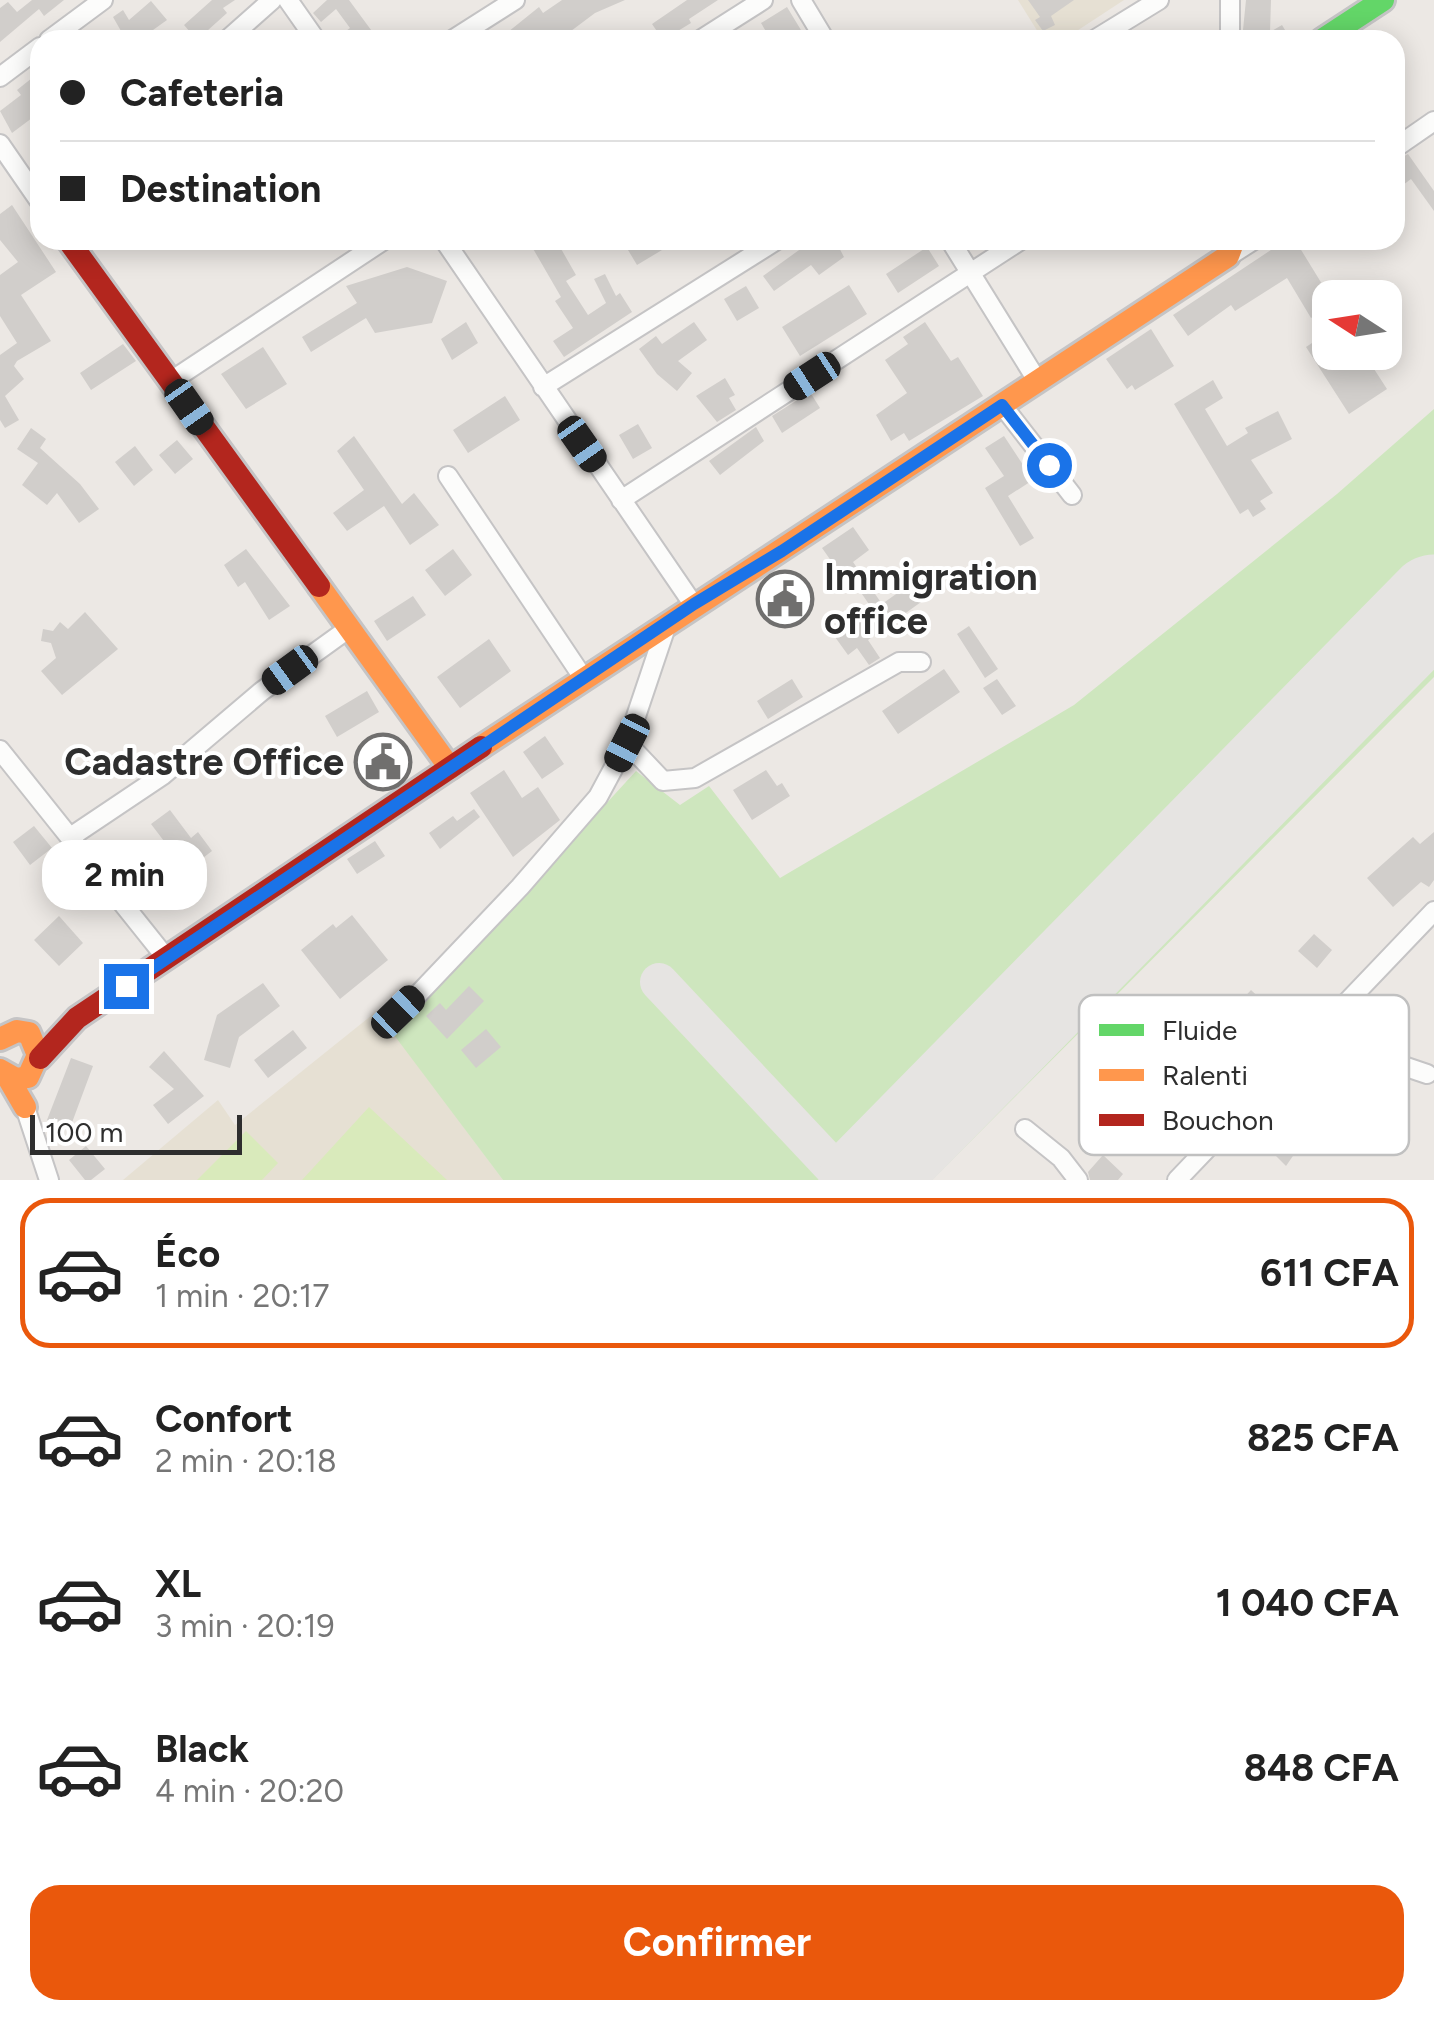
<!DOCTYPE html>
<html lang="fr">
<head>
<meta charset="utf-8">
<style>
  :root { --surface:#fff; --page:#f2f2f2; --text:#222; --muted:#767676; --line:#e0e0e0; --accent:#ea580c }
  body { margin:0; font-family:Figtree,sans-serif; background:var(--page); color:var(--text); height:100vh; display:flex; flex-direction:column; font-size:38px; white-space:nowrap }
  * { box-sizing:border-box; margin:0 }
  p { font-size:32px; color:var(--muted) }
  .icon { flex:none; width:55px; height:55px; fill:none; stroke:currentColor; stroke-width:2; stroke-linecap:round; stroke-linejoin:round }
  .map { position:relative; height:1180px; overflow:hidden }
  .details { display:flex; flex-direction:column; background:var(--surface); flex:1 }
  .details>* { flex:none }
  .guide { position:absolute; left:30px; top:30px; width:1375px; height:220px; border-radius:30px; box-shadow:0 5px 25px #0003; display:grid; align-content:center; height:220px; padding:0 30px; background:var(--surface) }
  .needle { width:65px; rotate:282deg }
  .tools { position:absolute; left:1312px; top:280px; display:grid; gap:20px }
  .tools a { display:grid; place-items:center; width:90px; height:90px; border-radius:20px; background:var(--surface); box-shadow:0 5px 25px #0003; font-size:50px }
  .scale { position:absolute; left:30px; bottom:25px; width:212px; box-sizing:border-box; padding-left:10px; border:5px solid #2e2e2e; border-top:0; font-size:28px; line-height:35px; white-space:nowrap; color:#2e2e2e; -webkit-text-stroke:8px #fff; paint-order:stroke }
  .end { position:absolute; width:45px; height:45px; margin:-22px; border:12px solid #1a73e8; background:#fff; box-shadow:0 0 0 5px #fff }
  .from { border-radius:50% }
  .bubble { position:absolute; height:70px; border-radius:30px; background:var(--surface); box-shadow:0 5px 25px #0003; font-size:32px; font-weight:700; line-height:70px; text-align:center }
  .car { position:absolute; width:30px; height:60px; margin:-30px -15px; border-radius:12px; box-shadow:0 0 8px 2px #0007; background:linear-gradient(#222 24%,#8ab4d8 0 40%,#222 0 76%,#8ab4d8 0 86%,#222 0) }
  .guide b { display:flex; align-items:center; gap:35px; height:95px; font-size:38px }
  .guide b+b { border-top:2px solid var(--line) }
  .guide i { width:25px; height:25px; background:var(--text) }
  ul { padding:18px 0 0; list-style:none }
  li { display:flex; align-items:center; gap:30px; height:150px; margin:0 20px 15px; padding:0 10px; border:5px solid transparent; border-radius:30px }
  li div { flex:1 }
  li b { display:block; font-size:38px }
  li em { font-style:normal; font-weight:700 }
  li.on { border-color:var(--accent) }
  li>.icon { width:90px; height:90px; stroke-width:1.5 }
  .action { display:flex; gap:20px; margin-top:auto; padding:20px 30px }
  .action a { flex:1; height:115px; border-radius:30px; background:var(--accent); color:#fff; font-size:40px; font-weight:700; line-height:115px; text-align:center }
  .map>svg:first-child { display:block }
</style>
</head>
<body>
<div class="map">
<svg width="1434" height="1180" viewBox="0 0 1434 1180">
  <rect width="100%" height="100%" fill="#ece8e4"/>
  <path fill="#e6e0d3" d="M1018,0H1124L1063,40H1043Z
    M377,1011L503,1180H123L218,1100L235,1125Z"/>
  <path fill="#cee6be" d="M1434,409V677L932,1180H503L394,1035L636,771L680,805L709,786L780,878L1074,705L1337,494Z"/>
  <path fill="#d9eabb" d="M369,1107L447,1180H302Z
    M246,1131L278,1163L262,1180H197Z"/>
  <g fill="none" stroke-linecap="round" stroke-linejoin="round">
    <path stroke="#e6e4e2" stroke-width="38" d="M659,982L845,1180"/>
    <path stroke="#e6e4e2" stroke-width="95" d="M866,1180L1434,602"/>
  </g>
  <path fill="#d1cecb" d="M32,0H64L44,16L39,9L0,42V8L8,2L17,12Z
    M212,0H235L223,8L227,13L197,40L184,25Z
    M327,0H349L374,34L367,40H334L350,28L336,9L321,22L313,13Z
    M562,0H625L595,13L559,40H498L539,7L543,13Z
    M687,0H718L689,19L691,23L663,40L652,24Z
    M1028,0H1074L1051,16L1055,25L1043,31L1035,20L1040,17Z
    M1246,0H1271L1270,32L1282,25L1291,40H1242Z
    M151,1L167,20L139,40H109L121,31L113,17L123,10L129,20Z
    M787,7L807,40H771L761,23Z
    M32,78L40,89V112L12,133L0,111L21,95L17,90Z
    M1408,154L1434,191V211L1411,179L1395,191V161Z
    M12,205L56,272L21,295L51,341L17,361L14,366L24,379L5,396L19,420L5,428L0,420V355L17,343L0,316V275L18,262L0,240V214Z
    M528,240H556L576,275L566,281L588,315L606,303L594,279L605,274L616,296L620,293L632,312L564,357L553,341L573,328L555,301L561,297Z
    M622,240H656L662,250L637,265Z
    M813,240H835L844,257L819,275L811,265L774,291L763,276Z
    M1286,240H1295L1330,297V306L1311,318L1287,278L1235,311L1231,305L1188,336L1173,315Z
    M927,247L939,266L898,293L886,274Z
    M407,267L447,281L432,323L375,333L366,318L311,352L302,337L357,303L346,286Z
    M849,285L867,314L800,356L782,327Z
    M746,286L759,308L737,321L724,299Z
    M466,322L478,343L452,360L441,339Z
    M694,322L707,340L678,361L692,373L677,391L657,374L639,349L656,336L662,344Z
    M925,322L951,361L958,357L983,396L909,441L904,433L891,441L876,415L907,393L885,360L908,344L903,337Z
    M1151,329L1174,366L1135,390L1132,385L1127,389L1106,359Z
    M1330,331V352H1363L1387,389L1349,414L1306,347Z
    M123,344L136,361L91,390L80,373Z
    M263,347L287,384L246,409L221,374Z
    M725,378L735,395L729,398L736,410L717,422L696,396Z
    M1213,380L1223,398L1205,409L1227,446L1248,433L1245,428L1278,411L1292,439L1251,460L1273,493L1260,501L1266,509L1253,517L1248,509L1240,514L1174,404Z
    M810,392L820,408L782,433L772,416Z
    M505,396L520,420L468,453L453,430Z
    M638,424L652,448L633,459L619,435Z
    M756,427L764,441L720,475L709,461Z
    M31,428L46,439L40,448L80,484L99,509L79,523L57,493L47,505L22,485L38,463L17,449Z
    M354,436L402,504L414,493L439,525L410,545L384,506L347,531L333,513L364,490L337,451Z
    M1004,436L1033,480L1008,496L1034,538L1020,546L985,488L1004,476L985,448Z
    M177,440L193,459L175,474L159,455Z
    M135,446L153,470L134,486L115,462Z
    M853,527L869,550L853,562L882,604L930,570L942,587L868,640L880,658L869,665L857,648L848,655L835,637L873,610L844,568L839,572L822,548Z
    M246,549L290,606L269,620L245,582L238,587L224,565Z
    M453,549L472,575L445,596L425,570Z
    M797,578L810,597L774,622L761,602L783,580L786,585Z
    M413,596L426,615L387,641L374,621Z
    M85,612L118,649L62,695L41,671L56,658L51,643L41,641L43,629L53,631L60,622L68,629Z
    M969,626L998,669L985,678L957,634Z
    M489,639L511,671L460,708L437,677Z
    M944,669L960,692L898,734L882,711Z
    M792,679L803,697L768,719L757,701Z
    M997,679L1016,706L1002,715L983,688Z
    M367,691L379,712L337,737L325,716Z
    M545,736L564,764L542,779L523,752Z
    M394,738L410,763L371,787L356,762Z
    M504,770L522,798L538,787L560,820L513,857L470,793Z
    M766,770L777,786L782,783L790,796L752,820L733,790Z
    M474,809L480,817L440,849L429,833L453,816L457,821Z
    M170,810L191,838L198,832L212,851L199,861L204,869L192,878L188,871L164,889L147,866L170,849L151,824Z
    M34,826L52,848L30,865L13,842Z
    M1434,832V880L1429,887L1421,882L1393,907L1367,878L1413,837L1420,844Z
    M375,841L385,856L357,874L347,859Z
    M352,915L388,960L340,999L301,950L333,924L336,928Z
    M59,916L83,943L59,966L34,940Z
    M1314,934L1332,950L1317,968L1298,951Z
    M263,983L280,1006L239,1037L230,1068L204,1060L217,1015Z
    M469,986L484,1001L447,1039L426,1016L440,1003L446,1010Z
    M1251,990L1269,1007L1247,1031L1243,1027L1221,1047L1202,1030L1221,1013L1225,1018Z
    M486,1029L501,1047L476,1068L461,1050Z
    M293,1030L307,1048L268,1078L254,1060Z
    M164,1051L204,1096L168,1124L153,1105L174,1089L149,1067Z
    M71,1058L93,1066L70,1128L47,1120Z
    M1289,1125L1304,1140L1286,1166L1267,1147Z
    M86,1146L105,1169L91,1180H85L69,1160Z
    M1103,1155L1123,1174L1118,1180H1090L1088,1172Z"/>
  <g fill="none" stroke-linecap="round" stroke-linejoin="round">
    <g stroke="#c5c4c5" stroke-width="22">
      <path id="street" d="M288,0L316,40
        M801,0L825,40
        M1230,0V40
        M49,40L103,0
        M227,40L272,0
        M452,40L515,0
        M700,40L763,0
        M1094,40L1159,0
        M0,77L40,47
        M0,144L40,202
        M1395,148L1434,121
        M444,240L693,604
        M950,240L1038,382
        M1229,256L1254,240
        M171,381L384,240
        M543,387L777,240
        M1002,405L1072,495
        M448,476L584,679
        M621,500L1021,240
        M627,743L663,781L695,778L899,662H921
        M0,750L167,959
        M72,836L163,775L262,691L348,629
        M388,1026L520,887L598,797L627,743L667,624
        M1315,1036L1427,1074
        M25,1107L49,1180
        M1025,1129L1061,1158L1078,1180
        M1177,1180L1434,911"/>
    </g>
    <g stroke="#c5c4c5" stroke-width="28">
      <path id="fast" d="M1322,40L1383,0"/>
    </g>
    <g stroke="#c5c4c5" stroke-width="28">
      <path id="slow" d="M319,586L450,768
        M481,747L1228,256L1234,240
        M0,1039L17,1031L29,1033L38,1055L28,1077L16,1079L0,1070
        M7,1076L25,1107"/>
    </g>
    <g stroke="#c5c4c5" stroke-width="28">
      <path id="jam" d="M68,240L319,586
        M40,1058L77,1018L481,747"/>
    </g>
    <use href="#street" stroke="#fcfcfb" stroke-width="18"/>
    <use href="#fast" stroke="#63d668" stroke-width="22"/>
    <use href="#slow" stroke="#ff974d" stroke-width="22"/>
    <use href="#jam" stroke="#b3261e" stroke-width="22"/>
  </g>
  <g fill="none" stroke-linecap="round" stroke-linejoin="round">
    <path stroke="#1a73e8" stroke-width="12" d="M126,986L694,604L782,551L1002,405L1049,465"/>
  </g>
  <defs>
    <g id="civic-ring" transform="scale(2.875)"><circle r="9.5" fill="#fff" stroke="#706f6e" stroke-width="1.5"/><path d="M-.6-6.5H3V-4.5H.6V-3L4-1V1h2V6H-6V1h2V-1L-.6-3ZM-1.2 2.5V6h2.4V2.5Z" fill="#706f6e"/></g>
  </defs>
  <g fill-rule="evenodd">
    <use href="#civic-ring" x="785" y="599"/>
    <use href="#civic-ring" x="383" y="762"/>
  </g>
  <g text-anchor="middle" stroke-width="8" stroke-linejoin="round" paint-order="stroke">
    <g font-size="38" font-weight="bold" fill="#2e2e2e" stroke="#fff" text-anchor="start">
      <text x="824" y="590">Immigration<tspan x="824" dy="44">office</tspan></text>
      <text x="344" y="775" text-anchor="end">Cadastre Office</text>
    </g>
  </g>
  <rect x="1079" y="995" width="330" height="160" rx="15" fill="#fff" stroke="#c0c0c0" stroke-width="2.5"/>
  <rect x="1099" y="1024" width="45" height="12" fill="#63d668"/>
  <rect x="1099" y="1069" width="45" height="12" fill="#ff974d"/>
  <rect x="1099" y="1114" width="45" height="12" fill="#b3261e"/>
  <g font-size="28" fill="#2e2e2e">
    <text x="1162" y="1040">Fluide</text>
    <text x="1162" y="1085">Ralenti</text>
    <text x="1162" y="1130">Bouchon</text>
  </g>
</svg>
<div class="tools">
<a><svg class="needle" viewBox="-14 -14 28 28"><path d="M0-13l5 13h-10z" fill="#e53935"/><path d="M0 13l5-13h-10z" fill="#767676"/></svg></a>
</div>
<div class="scale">100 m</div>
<i class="end from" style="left:1049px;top:465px"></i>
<i class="end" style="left:126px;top:986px"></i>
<div class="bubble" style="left:42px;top:840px;width:165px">2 min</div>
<i class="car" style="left:812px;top:376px;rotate:237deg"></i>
<i class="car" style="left:189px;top:407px;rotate:145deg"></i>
<i class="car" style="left:582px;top:444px;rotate:145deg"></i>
<i class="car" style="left:290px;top:670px;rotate:234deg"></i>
<i class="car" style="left:627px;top:743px;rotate:207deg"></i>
<i class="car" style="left:398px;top:1012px;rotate:46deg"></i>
<div class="guide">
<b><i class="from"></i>Cafeteria</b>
<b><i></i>Destination</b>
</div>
</div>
<section class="details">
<ul>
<li class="on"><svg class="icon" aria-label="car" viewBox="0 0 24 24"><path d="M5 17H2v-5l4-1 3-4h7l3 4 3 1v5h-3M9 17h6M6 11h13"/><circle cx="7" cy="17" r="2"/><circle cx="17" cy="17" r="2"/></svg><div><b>Éco</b><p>1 min · 20:17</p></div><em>611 CFA</em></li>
<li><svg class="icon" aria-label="car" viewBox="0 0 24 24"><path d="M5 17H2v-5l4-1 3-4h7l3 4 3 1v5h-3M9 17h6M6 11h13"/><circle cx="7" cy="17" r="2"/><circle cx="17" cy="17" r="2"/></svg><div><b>Confort</b><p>2 min · 20:18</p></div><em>825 CFA</em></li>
<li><svg class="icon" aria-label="car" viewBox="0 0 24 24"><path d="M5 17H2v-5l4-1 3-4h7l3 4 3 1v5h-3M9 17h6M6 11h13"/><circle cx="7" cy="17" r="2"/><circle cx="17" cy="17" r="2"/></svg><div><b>XL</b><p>3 min · 20:19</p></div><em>1 040 CFA</em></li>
<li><svg class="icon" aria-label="car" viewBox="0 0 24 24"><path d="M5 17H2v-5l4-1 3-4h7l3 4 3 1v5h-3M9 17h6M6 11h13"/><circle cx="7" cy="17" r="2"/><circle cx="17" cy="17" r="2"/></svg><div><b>Black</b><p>4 min · 20:20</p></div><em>848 CFA</em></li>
</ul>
<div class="action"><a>Confirmer</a></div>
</section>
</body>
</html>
